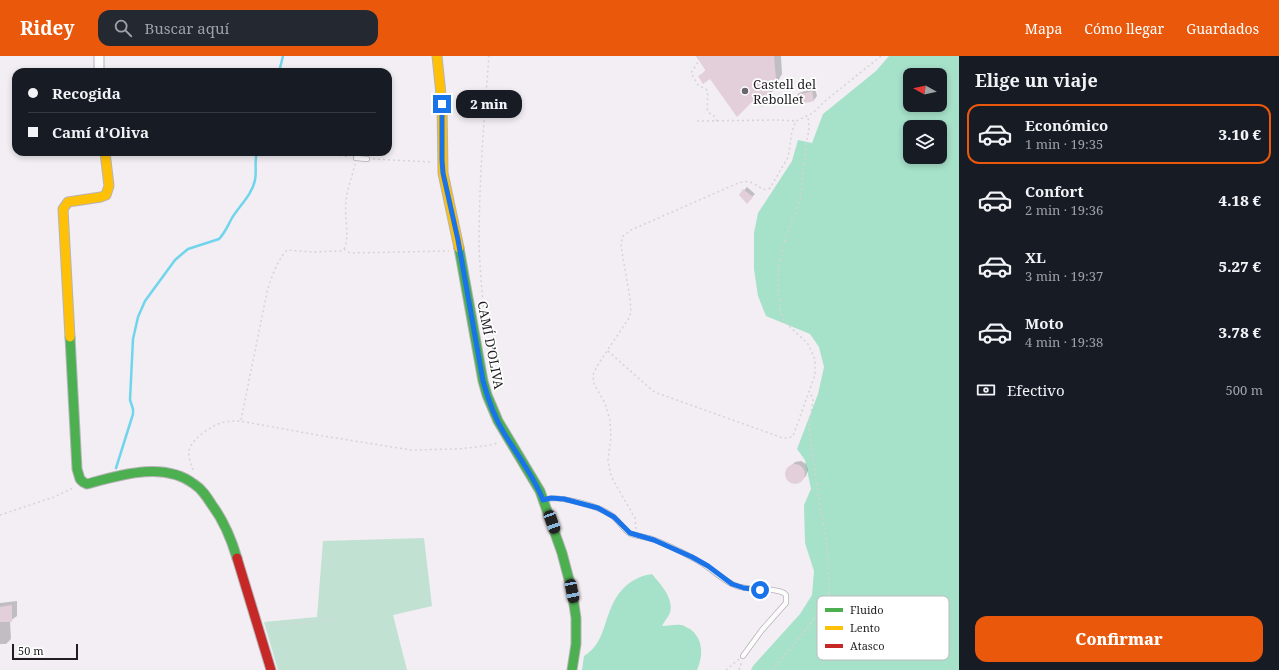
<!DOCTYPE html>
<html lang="es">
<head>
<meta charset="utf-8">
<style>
  :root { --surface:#171b24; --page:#242831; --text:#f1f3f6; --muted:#9ea1a6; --line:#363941; --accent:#ea580c }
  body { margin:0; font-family:"Noto Serif",serif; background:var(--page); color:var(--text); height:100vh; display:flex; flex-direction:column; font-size:15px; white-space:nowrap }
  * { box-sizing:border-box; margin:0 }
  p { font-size:13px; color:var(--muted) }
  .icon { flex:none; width:22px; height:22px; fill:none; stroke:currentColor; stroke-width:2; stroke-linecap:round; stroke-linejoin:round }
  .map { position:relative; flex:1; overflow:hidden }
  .details { display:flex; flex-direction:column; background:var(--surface); width:320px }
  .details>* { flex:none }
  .banner { position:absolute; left:12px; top:12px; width:380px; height:88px; border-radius:12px; box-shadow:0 2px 6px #0003; display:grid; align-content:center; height:88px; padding:0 16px; background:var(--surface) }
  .needle { width:26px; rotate:278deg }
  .fabs { position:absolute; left:903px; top:12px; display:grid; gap:8px }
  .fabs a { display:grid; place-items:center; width:44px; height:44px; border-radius:8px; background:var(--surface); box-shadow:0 2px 6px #0003; font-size:20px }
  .scale { position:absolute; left:12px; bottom:10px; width:66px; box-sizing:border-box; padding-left:4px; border:2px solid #201e21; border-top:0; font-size:11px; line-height:14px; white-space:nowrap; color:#201e21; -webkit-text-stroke:3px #fff; paint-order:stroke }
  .end { position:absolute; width:18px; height:18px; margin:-9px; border:5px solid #1a73e8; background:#fff; box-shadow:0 0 0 2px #fff }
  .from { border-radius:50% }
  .bubble { position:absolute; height:28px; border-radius:12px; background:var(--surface); box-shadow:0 2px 6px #0003; font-size:13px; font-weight:800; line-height:28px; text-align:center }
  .car { position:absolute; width:12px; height:24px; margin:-12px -6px; border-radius:5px; box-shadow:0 0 3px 1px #0007; background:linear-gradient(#222 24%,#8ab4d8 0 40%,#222 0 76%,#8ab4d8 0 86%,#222 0) }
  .banner b { display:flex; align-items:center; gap:14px; height:38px; font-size:15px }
  .banner b+b { border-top:1px solid var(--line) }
  .banner i { width:10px; height:10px; background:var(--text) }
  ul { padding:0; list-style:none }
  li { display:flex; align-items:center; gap:12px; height:60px; margin:0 8px 6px; padding:0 8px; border:2px solid transparent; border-radius:12px }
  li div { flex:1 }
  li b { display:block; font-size:15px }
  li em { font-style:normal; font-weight:800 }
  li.on { border-color:var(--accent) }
  li>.icon { width:36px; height:36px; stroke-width:1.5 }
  h2 { padding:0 16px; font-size:18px; line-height:48px }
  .pay { display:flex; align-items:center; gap:10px; height:44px; padding:0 16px; font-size:15px }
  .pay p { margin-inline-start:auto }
  .cta { display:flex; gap:8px; margin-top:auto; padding:8px 16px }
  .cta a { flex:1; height:46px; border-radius:12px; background:var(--accent); color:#fff; font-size:16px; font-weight:800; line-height:46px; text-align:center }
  header { display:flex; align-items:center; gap:24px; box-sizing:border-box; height:56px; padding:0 20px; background:var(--accent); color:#fff }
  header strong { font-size:19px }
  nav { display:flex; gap:22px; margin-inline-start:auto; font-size:14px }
  .search { width:280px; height:36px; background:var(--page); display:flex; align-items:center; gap:10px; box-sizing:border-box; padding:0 14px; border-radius:12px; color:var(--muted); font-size:15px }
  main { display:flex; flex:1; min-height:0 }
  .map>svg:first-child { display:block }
</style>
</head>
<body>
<header>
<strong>Ridey</strong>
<div class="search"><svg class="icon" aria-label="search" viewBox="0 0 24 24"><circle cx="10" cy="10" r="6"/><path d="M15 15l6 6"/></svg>Buscar aquí</div>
<nav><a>Mapa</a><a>Cómo llegar</a><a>Guardados</a></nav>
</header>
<main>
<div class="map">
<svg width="959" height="614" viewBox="0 0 959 614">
  <rect width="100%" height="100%" fill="#f2eef3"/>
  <path fill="#c1e1d3" d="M424,482L432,550L393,559L407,614H278L264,566L317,561L323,485Z"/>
  <path fill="#a6e1c9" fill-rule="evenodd" d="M889,0H959V614H751L753,610L800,558L812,539L814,515L805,487L804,449L811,433L805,404L797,393L818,338L824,311L819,291L810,278L766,260L758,240L754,213V177L758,157L792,105L798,84L812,87L823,58L876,15ZM910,19H940V49H910ZM910,71H940V101H910Z
    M652,518C661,529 674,542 670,557C668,561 664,566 662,570C668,570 675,568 681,569C684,569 687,572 690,573C704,583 703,600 697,614H582L584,600C603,588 603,570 611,552C619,533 632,521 652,518Z"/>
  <path fill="#0003" d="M696,0H781L782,18L768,43L762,50L711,21L700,20L706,14Z
    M815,32L817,40L814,44L798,48L796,40L799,37Z
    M747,131L755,138L747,146L740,139Z
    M801,405L806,408L808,414L806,420L798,427L792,426L787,422L786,419L787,414L795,406Z
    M17,545V560L10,565L11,583L6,588H0V547Z"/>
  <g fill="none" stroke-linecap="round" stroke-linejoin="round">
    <path stroke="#70d5ec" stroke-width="2.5" d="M279,16L283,0
      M116,412L133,358V353L130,344L133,283L138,261L145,245L175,204L182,198L188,193L219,183C225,177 228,169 232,162C240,149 252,139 255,124C257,115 254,106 257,96"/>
  </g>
  <path fill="#e3cfd9" d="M696,0H774L776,23L762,51L752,46L737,61L710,23L703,28L698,20L706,15Z
    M812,35L814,45L797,49L795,40Z
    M743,133L753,141L747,148L739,139Z
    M785 418a10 10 0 1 1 20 0a10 10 0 1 1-20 0Z
    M12,549V566H0V551Z"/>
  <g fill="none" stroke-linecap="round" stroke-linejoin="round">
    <g stroke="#b6b3b6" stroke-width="6">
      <path id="lane" d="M356,102L367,103
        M545,444C558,438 600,451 611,459C619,464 623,474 631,478C638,480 645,481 652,483C666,488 680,495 693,502C708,509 719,522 734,529C750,536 768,530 784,537L786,539V547L762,574L743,600"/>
    </g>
    <g stroke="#b6b3b6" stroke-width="11">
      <path id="street" d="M99,16V0"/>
    </g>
    <g stroke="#b6b3b6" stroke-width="11">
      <path id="fast" d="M459,192L483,325L487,339L498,365L540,435L562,497L572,535L576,562V588L572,614
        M70,281L77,413L80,423L83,426L87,428C120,419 164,405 194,428C202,433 207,441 212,449C224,465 231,482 237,502"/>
    </g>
    <g stroke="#b6b3b6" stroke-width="11">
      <path id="slow" d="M437,0L442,48L443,117L459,192
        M70,281L63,153L68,146L101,141L106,139L109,130L105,96"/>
    </g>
    <g stroke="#b6b3b6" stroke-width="11">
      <path id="jam" d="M237,502L271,614"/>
    </g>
    <path stroke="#d5d4d5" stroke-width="1.5" stroke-dasharray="2 3" stroke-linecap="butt" d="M705,0L700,3L691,17L698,29L707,34C709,41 706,49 708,56L714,60L717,65
      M697,65L779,64L795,65
      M330,98L350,101
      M373,103L431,106
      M344,193L348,196L351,197L449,195
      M485,271C483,244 480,216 479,189C479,126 484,63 489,0
      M608,295L653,335L657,337L783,382H788L793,380L815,319V306L814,301L808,288L784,265L780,254L778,233L779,211L785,184L800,144L806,90L809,73L808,60
      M241,364L267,236C271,222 277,205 287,194L311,196L340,195L344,193C350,181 344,160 346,146C347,133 352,121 355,108
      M193,414C191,408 188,401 189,395C191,383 211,370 221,367C228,365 234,365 240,365L317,379L411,394L457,393L485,390L498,387
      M0,459L54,441L73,432
      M636,473L635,462L613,424L610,416L608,404L611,381L610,364L605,347L594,328L593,319L597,310L629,262L631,256L630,242L621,190L622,181L631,174L736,128C740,126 745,125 749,126C757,127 762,137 770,132L787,103L789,96L792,75L796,65L813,57L824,46L881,0
      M270,570L336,563
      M726,614L739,603
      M739,614L742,605
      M772,614L810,569L828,542L829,538L828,505L826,482L818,438L809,371L813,344L812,340L809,338"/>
    <use href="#lane" stroke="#fdfcfd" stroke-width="4.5"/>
    <use href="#street" stroke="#fdfcfd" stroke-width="9"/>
    <use href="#fast" stroke="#4caf50" stroke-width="9"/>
    <use href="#slow" stroke="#ffc107" stroke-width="9"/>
    <use href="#jam" stroke="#c62828" stroke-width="9"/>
  </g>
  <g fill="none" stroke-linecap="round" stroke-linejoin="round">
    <path stroke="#1a73e8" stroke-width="5" d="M442,48V104L443,117L458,184L483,325C488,343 494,361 504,377C517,399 534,420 543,444L551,442L564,443L598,452L614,461L630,477L654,484L692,501L708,510L732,528L744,532L760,534"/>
  </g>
  <circle fill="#6a676a" stroke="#fff" stroke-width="1.5" cx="745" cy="35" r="4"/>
  <g text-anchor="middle" stroke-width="3.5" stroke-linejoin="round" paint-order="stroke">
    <g font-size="13" fill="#201e21" stroke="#fff" text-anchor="start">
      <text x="753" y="33">Castell del<tspan x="753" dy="15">Rebollet</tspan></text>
    </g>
    <g font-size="13" fill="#201e21" stroke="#fff">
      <text transform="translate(491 289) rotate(79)" y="5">CAMÍ D’OLIVA</text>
    </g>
  </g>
  <rect x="817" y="540" width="132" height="64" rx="6" fill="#fff" stroke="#bcbcbc" stroke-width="1"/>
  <rect x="825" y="552" width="18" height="4" fill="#4caf50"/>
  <rect x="825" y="570" width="18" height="4" fill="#ffc107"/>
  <rect x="825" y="588" width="18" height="4" fill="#c62828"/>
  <g font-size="11" fill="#201e21">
    <text x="850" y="558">Fluido</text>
    <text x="850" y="576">Lento</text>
    <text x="850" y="594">Atasco</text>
  </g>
</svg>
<div class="fabs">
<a><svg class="needle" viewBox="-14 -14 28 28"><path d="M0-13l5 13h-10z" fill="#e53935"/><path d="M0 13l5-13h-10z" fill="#9ea1a6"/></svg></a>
<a><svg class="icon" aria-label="layers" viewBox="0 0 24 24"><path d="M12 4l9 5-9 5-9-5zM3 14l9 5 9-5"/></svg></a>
</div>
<div class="scale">50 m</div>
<i class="end from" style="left:760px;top:534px"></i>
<i class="end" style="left:442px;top:48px"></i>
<div class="bubble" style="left:456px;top:34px;width:66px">2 min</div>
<i class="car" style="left:552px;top:466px;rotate:160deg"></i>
<i class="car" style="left:572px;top:535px;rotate:169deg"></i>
<div class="banner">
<b><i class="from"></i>Recogida</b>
<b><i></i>Camí d’Oliva</b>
</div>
</div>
<section class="details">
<h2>Elige un viaje</h2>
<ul>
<li class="on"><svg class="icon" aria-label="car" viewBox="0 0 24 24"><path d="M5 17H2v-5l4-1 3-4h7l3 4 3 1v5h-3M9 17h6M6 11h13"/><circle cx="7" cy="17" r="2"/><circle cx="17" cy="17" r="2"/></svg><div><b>Económico</b><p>1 min · 19:35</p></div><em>3.10 €</em></li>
<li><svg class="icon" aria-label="car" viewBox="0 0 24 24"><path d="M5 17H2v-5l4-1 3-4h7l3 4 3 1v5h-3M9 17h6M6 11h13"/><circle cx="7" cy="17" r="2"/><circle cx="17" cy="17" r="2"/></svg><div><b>Confort</b><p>2 min · 19:36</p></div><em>4.18 €</em></li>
<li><svg class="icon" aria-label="car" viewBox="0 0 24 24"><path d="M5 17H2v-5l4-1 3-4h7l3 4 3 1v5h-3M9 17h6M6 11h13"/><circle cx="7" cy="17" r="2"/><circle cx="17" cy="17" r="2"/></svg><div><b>XL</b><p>3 min · 19:37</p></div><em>5.27 €</em></li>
<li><svg class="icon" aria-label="car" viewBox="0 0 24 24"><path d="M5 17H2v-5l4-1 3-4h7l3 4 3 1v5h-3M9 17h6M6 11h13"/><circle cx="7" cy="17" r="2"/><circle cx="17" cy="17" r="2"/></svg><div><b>Moto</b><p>4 min · 19:38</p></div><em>3.78 €</em></li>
</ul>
<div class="pay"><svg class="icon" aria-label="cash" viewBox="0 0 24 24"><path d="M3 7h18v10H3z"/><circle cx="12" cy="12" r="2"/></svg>Efectivo<p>500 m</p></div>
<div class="cta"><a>Confirmar</a></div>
</section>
</main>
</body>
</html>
